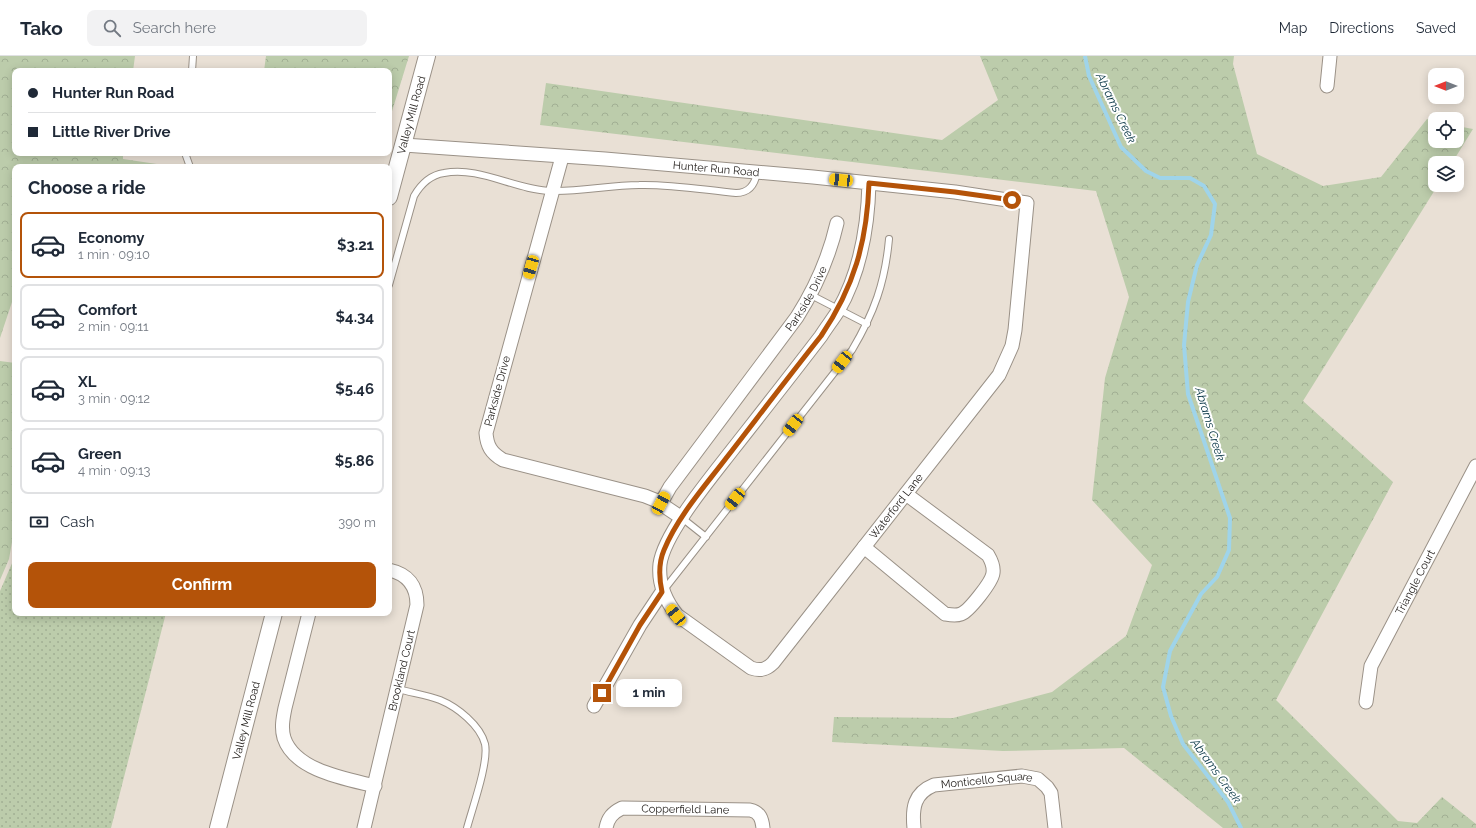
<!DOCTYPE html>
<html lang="en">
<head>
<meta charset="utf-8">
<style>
  :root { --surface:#fff; --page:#f2f2f3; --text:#1f2937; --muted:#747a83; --line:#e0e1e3; --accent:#b45309 }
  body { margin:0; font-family:Raleway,sans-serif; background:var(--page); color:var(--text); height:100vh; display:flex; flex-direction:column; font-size:15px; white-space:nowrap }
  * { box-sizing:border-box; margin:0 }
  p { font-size:13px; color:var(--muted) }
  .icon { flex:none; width:22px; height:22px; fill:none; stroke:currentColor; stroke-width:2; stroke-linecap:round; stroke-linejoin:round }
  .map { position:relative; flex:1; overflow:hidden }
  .panel { position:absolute; left:12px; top:108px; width:380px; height:452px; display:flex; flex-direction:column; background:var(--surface); border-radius:8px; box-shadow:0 2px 10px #0003 }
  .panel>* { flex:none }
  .guide { position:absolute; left:12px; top:12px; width:380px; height:88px; border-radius:8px; box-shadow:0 2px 10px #0003; display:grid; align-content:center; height:88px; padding:0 16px; background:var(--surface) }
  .needle { width:26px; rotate:270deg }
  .tools { position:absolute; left:1428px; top:12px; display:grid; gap:8px }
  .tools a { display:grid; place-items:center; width:36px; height:36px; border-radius:8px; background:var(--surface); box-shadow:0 2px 10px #0003; font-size:20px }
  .end { position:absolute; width:18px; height:18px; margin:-9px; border:5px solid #b45309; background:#fff; box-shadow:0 0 0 2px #fff }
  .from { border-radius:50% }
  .bubble { position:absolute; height:28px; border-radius:8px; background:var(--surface); box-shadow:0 2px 10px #0003; font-size:13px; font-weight:700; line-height:28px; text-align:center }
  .car { position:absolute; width:12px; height:24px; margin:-12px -6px; border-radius:5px; box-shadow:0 0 3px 1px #0007; background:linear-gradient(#f5c518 24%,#345 0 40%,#f5c518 0 76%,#345 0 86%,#f5c518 0) }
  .guide b { display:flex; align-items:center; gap:14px; height:38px; font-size:15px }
  .guide b+b { border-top:1px solid var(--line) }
  .guide i { width:10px; height:10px; background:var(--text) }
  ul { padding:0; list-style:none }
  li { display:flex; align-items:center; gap:12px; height:66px; margin:0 8px 6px; padding:0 8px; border:2px solid var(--line); border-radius:8px }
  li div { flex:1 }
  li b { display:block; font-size:15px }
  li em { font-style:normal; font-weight:700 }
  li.selected { border-color:var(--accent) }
  li>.icon { width:36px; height:36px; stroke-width:1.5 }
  h2 { padding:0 16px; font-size:18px; line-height:48px }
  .pay { display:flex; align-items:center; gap:10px; height:44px; padding:0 16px; font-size:15px }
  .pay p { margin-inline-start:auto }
  .cta { display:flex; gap:8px; margin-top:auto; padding:8px 16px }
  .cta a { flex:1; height:46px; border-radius:8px; background:var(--accent); color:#fff; font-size:16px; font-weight:700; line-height:46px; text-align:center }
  header { display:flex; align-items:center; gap:24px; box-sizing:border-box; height:56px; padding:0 20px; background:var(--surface); border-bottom:1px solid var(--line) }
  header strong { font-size:19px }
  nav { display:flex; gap:22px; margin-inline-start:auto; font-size:14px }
  .search { width:280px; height:36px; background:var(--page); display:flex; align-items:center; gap:10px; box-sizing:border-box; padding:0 14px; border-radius:8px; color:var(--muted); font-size:15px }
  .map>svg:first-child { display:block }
</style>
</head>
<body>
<header>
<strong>Tako</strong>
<div class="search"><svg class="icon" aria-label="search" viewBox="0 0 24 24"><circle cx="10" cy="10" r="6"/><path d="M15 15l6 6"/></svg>Search here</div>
<nav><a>Map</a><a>Directions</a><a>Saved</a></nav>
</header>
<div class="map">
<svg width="1476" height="772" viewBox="0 0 1476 772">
  <defs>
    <pattern id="grass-dots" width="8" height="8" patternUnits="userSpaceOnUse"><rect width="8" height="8" fill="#bcccab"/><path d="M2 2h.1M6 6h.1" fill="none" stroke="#a1af93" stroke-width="1.8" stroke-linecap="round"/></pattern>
    <pattern id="forest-crowns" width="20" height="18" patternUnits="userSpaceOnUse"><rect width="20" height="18" fill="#bcccab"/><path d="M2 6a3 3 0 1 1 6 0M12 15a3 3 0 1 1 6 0" fill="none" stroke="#a1af93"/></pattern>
  </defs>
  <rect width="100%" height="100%" fill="#e9e0d5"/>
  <path fill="url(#grass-dots)" d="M15,495V557H166L111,772H0V535L13,505Z"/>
  <path fill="url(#forest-crowns)" d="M0,0H135L133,15H15V97H123V103L177,111H15V237L0,282Z
    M266,0H409L389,65V15H264Z
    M980,0H1234L1233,8L1257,98L1323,130L1381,121L1427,63L1435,65V85H1457V70L1473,73L1452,107H1435V129H1438L1303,345L1393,426L1276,644L1398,765L1417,767L1442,741L1476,768V772H1223L1124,692L1003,695L832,686L834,661L953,662L1052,636L1126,580L1152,509L1092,444L1105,322L1129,241L1096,135L540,69L546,27L942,84L998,44Z
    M0,305L15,307V469L9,503L0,524Z"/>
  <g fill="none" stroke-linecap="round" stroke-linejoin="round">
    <path stroke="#9fd4ea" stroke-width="4" d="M1085,0L1089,20L1121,91L1146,115L1160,122H1190L1204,130L1215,148L1211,179L1197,209L1188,246L1184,289L1188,338L1230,462L1229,494L1217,521L1201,538L1170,595L1163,631L1171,660L1183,688L1228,746L1241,772"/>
    <g stroke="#9a9187" stroke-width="8">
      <path id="service" d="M192,15L193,0
        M185,97L190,111
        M389,229L414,140C421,128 430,119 444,117C480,110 515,134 551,135C580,136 610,129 639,129C671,128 704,134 736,137C749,137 755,129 757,116
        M811,239L867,268
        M682,462L706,481
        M663,535L852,294C874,257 885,227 889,183
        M398,633C412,637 427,639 440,644C457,651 480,669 485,688C489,706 472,753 467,772"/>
    </g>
    <g stroke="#9a9187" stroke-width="15">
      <g id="minor">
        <path d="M1327,30L1330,0"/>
        <path id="s1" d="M404,89L605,103L813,121L955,136L1027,147L1015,274L1012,290L999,319L773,607C766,614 760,615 751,612L677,559C665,544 658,528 660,508C664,477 713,419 733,393C762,356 792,318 821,280C826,272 833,263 838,255C860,217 868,170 869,127"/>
        <path d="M562,101L486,377C487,390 491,397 503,404L645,440L655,444L682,462"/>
        <path id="s2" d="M661,447L670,431L797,261C816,231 829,202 837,167"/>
        <path d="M864,491L945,558C951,559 956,560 961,558C969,555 992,526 993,517C994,510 991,504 988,499L906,438"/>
        <path d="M309,557L285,652C283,662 281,672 284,682C295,715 347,723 375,730"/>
        <path id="s3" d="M1366,646L1371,610L1476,410"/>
        <path d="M594,650L640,569L662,536"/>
        <path id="s4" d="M364,772L417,549C417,530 408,518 389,514"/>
        <path id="s5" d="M606,772C608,762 612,757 622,752L750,754C760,756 762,763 763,772"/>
        <path id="s6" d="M914,772C912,752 914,737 934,729L1022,720L1038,723L1047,731L1051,737L1055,772"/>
      </g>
    </g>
    <g stroke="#9a9187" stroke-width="18">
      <g id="tertiary">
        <path id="s7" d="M389,141L427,0"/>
        <path id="s8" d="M218,772L274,557"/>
      </g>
    </g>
    <use href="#service" stroke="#fff" stroke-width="6"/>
    <use href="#minor" stroke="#fff" stroke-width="13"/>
    <use href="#tertiary" stroke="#fff" stroke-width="16"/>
  </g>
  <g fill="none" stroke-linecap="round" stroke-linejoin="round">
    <path stroke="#b45309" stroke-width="5" d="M602,637L640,569L662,536C659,522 658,508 664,494C678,460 705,430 727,401C758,361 789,320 821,280C854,231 867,186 869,127L955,136L1012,144"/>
  </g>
  <g text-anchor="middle" stroke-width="4" stroke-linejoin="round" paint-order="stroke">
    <g font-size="11" fill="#201c19" stroke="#fff">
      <text dy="4" stroke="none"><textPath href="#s7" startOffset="85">Valley Mill Road</textPath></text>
      <text dy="4" stroke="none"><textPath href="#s1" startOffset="313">Hunter Run Road</textPath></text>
      <text dy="4" stroke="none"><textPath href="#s2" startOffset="251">Parkside Drive</textPath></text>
      <text transform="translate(497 335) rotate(-75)" y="4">Parkside Drive</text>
      <text transform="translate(896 450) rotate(-52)" y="4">Waterford Lane</text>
      <text dy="4" stroke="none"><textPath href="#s3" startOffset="131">Triangle Court</textPath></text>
      <text dy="4" stroke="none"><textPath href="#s4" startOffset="162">Brookland Court</textPath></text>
      <text dy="4" stroke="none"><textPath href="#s8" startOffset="111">Valley Mill Road</textPath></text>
      <text dy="4" stroke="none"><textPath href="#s6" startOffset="105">Monticello Square</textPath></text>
      <text dy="4" stroke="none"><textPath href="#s5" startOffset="90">Copperfield Lane</textPath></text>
    </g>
    <g font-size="12" font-style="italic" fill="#003040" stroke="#fff">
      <text transform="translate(1116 52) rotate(64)" y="4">Abrams Creek</text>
      <text transform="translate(1210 368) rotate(73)" y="4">Abrams Creek</text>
      <text transform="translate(1216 715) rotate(54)" y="4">Abrams Creek</text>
    </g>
  </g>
</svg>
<div class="tools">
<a><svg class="needle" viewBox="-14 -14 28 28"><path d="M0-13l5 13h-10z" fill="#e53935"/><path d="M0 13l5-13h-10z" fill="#747a83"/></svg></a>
<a><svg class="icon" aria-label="locate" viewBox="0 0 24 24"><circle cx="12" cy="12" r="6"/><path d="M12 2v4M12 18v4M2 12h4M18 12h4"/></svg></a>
<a><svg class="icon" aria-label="layers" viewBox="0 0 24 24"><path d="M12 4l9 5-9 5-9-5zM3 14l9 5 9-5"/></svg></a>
</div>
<i class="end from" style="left:1012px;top:144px"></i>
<i class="end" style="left:602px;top:637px"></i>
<div class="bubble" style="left:616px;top:623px;width:66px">1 min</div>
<i class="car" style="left:841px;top:124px;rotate:276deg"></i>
<i class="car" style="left:531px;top:211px;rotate:196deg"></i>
<i class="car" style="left:842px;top:306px;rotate:218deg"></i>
<i class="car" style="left:793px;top:369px;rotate:218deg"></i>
<i class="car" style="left:735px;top:443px;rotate:218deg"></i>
<i class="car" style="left:661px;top:447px;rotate:28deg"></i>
<i class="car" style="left:676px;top:559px;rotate:321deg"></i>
<div class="guide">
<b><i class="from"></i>Hunter Run Road</b>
<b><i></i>Little River Drive</b>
</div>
<section class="panel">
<h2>Choose a ride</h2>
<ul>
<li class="selected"><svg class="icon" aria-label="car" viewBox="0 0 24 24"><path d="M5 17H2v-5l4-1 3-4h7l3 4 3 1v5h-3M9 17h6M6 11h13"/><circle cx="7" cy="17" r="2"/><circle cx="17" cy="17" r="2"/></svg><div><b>Economy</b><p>1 min · 09:10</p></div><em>$3.21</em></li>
<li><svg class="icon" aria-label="car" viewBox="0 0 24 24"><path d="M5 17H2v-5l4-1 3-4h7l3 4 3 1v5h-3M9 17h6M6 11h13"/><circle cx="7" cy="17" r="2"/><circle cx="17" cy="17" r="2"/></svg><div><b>Comfort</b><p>2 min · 09:11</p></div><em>$4.34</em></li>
<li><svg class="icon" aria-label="car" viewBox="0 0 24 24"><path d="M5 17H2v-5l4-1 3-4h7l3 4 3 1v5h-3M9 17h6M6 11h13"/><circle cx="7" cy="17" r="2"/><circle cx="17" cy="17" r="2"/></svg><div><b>XL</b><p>3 min · 09:12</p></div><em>$5.46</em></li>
<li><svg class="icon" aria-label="car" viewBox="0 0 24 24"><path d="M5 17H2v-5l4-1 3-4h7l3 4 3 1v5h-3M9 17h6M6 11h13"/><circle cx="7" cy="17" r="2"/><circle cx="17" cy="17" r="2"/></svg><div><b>Green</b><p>4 min · 09:13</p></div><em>$5.86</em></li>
</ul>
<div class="pay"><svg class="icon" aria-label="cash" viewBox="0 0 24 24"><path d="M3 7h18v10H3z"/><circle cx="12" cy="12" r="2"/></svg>Cash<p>390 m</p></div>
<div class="cta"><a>Confirm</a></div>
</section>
</div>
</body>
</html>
